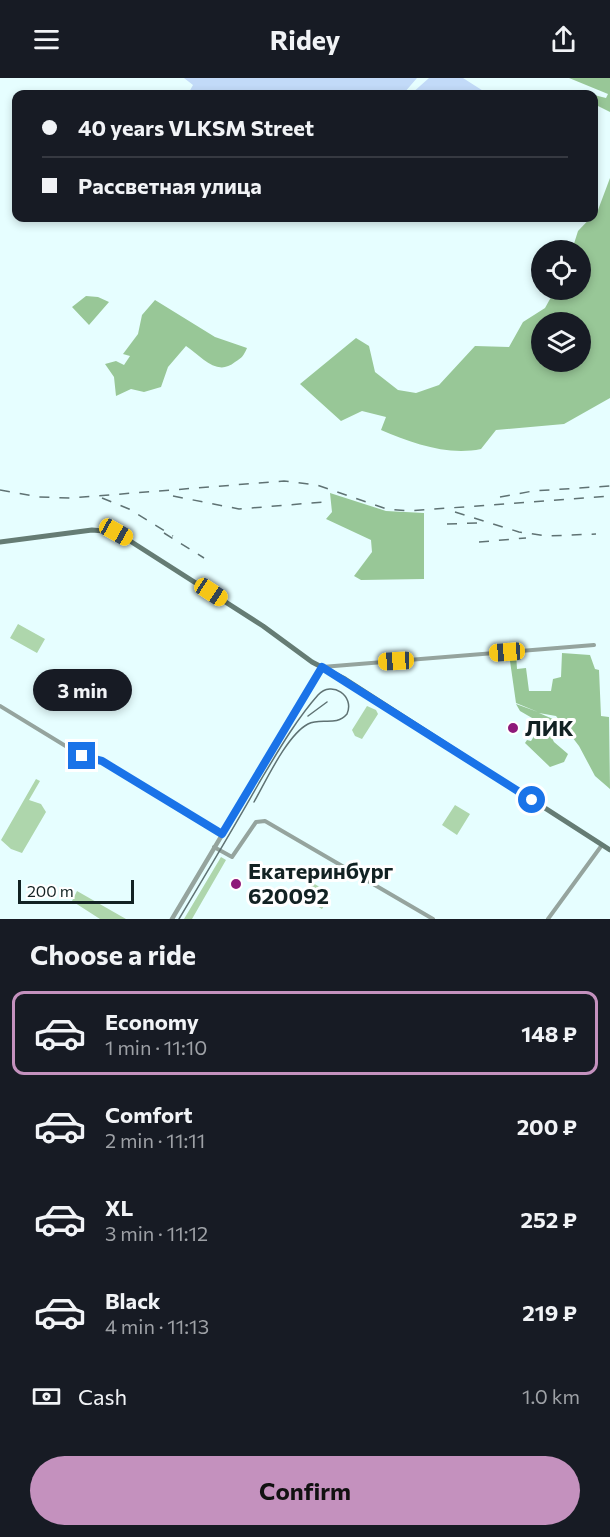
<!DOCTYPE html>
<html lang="en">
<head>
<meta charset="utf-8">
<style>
  :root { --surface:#171b24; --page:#242831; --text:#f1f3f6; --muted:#9ea1a6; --line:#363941; --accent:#c491be }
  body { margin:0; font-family:Commissioner,sans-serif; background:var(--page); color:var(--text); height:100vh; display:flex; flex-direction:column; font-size:22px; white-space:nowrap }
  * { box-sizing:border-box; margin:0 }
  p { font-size:20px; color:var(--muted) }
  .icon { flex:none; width:33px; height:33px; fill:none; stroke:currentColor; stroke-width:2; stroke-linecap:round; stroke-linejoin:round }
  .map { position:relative; height:841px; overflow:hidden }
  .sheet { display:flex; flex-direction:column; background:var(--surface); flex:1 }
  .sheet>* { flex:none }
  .guide { position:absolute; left:12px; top:12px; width:586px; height:132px; border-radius:12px; box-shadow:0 3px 9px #0003; display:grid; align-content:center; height:132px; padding:0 30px; background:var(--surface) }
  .buttons { position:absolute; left:531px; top:162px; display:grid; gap:12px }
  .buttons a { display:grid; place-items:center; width:60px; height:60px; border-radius:50%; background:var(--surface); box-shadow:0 3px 9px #0003; font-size:30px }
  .scale { position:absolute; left:18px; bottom:15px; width:116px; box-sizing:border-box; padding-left:6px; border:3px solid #122223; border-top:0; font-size:16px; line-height:21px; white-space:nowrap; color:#122223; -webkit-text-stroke:4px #fff; paint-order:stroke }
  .end { position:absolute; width:27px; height:27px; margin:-14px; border:8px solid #1a73e8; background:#fff; box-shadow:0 0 0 3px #fff }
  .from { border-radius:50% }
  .bubble { position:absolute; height:42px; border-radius:21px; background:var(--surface); box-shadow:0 3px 9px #0003; font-size:20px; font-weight:700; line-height:42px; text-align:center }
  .car { position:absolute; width:18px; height:36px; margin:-18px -9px; border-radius:8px; box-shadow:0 0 4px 2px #0007; background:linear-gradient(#f5c518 24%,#345 0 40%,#f5c518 0 76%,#345 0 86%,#f5c518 0) }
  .guide b { display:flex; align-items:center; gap:21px; height:57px; font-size:22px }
  .guide b+b { border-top:2px solid var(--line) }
  .guide i { width:15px; height:15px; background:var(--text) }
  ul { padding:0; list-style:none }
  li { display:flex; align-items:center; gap:18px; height:84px; margin:0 12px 9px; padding:0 18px; border:3px solid transparent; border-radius:12px }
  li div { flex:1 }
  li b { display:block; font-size:22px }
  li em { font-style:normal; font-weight:700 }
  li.on { border-color:var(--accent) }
  li>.icon { width:54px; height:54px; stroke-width:1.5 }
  h2 { padding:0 30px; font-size:27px; line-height:72px }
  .pay { display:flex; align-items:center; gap:15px; height:66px; padding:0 30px; font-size:22px }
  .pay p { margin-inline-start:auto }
  .action { display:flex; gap:12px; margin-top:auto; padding:12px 30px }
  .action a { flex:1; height:69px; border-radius:36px; background:var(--accent); color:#111; font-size:24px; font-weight:700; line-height:69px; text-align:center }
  header { display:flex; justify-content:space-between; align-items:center; height:78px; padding:0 30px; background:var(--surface); font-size:27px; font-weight:700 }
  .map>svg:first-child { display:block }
</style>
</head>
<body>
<header><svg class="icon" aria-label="menu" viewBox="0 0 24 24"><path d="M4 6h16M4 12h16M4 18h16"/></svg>Ridey<svg class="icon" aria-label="share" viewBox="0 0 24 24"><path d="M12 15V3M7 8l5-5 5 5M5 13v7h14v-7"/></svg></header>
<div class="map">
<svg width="610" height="841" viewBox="0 0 610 841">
  <rect width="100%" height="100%" fill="#e6feff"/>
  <path fill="#aed6ac" d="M18,546L45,561L37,575L10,560Z
    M367,628L376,632L378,636L362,661L355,658L352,652Z
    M36,701L40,703L29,722L41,726L46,734L22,775L11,771L1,762Z
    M455,727L470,736L457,757L442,747Z
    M221,779L226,782L192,841H184Z
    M313,805L331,816L322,831L304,820Z
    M77,813L126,841H100L72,823Z"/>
  <path fill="#98c797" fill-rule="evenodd" d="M569,0H610V34L594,26V17L606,20L608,16Z
    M610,100V320L564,346L496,352L481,371C447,378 412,365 381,352L386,339L362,333L341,343L300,306L356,260L369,268L375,294L398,312L416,315L439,307L475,268L509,269L523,244L545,230L555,212H580V172H572L578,153L598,132ZM542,244H580V284H542Z
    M86,218L98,219L109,224L89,247L72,229Z
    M155,222L215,259L247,270C244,277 242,280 235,284C217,299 202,279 186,268L168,289L161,309L144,314L131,311L116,318L114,299L105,286L116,283L124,287L130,278L123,276L138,256L142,237Z
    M330,415L386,433L424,435V501L361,502L354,498L372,474L371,462L326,441L332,434Z
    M516,575L517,591L526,590L529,613H551L553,601L561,599L562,575L590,577L595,591L599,592L601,638L609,639L610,711L595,698L579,668L556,638L539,635L553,641L548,652L554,664L568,676L564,684L550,689L525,665L527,662L531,663L538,652L539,644L520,633L516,626L538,634L516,625L509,576Z"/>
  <path fill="#c2daf8" d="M184,0H417L404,15L406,16H188L193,7Z
    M429,0H463L488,16H411Z"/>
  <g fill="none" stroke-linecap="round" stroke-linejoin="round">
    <path stroke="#95a49e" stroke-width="4" d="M322,589L594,567
      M0,628L82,678L102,683L222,755
      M214,769L232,779L256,744L265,743L433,841
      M548,841L602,767"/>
    <path stroke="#95a49e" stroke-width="4.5" d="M172,841L322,589"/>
    <path stroke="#657c74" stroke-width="5" d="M0,464L92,452L116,454L263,548L312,584L345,601L610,772"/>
    <path stroke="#5f7273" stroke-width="1.5" d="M308,638L327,624
      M179,841C206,796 233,751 259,705C277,675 295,643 318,617C332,602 355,618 347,636C336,649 321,639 308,646C287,657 266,703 254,724"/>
    <path stroke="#5f7273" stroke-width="1.5" stroke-dasharray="10 10" stroke-linecap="butt" d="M0,412L39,419L71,420L284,403L317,407L387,431L409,433L610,418
      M173,418L239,431L324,424
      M500,419L533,413L610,408
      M102,420L129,431L173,458
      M455,434L519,454L547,458L596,456
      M447,446L478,445
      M164,455L204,480
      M479,464L526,460"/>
  </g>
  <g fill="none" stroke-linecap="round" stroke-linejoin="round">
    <path stroke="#1a73e8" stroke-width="8" d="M82,678L102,683L222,756L322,589L532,722"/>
  </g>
  <g fill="#8e1979" stroke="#fff" stroke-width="2">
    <circle cx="513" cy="650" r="6"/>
    <circle cx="236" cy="806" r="6"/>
  </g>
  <g text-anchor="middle" stroke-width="6" stroke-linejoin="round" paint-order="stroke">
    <g font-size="22" font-weight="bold" fill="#122223" stroke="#fff" text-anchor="start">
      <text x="525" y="658">ЛИК</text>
      <text x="248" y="801">Екатеринбург<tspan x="248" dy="25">620092</tspan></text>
    </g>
  </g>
</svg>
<div class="buttons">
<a><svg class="icon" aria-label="locate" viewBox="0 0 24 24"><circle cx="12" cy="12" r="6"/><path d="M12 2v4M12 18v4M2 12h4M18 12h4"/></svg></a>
<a><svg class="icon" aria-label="layers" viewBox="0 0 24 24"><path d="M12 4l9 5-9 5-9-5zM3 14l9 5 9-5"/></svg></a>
</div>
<div class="scale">200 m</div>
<i class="end from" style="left:532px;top:722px"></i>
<i class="end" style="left:82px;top:678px"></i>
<div class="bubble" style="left:33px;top:591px;width:99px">3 min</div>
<i class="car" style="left:116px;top:454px;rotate:119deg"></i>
<i class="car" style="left:211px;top:514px;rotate:123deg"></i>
<i class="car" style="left:507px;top:574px;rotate:266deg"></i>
<i class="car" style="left:396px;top:583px;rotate:267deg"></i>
<div class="guide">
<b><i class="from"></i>40 years VLKSM Street</b>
<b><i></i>Рассветная улица</b>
</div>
</div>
<section class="sheet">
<h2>Choose a ride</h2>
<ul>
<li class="on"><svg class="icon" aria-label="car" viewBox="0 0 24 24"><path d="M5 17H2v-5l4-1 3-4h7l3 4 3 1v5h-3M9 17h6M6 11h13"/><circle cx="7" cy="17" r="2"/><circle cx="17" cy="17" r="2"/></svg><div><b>Economy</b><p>1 min · 11:10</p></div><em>148 ₽</em></li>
<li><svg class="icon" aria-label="car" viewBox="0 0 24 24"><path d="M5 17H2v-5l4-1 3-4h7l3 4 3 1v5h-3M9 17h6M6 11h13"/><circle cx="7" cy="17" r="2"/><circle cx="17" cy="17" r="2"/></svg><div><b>Comfort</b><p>2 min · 11:11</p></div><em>200 ₽</em></li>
<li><svg class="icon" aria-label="car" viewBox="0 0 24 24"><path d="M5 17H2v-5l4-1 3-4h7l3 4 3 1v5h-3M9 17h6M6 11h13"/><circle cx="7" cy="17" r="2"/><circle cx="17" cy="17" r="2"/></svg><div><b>XL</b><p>3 min · 11:12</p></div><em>252 ₽</em></li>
<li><svg class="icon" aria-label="car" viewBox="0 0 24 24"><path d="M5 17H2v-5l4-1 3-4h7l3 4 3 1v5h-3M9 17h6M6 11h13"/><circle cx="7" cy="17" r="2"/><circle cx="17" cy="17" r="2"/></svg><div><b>Black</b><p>4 min · 11:13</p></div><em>219 ₽</em></li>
</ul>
<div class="pay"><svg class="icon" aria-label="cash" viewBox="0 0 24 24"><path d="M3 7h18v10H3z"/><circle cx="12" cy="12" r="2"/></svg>Cash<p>1.0 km</p></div>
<div class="action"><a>Confirm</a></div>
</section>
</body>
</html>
